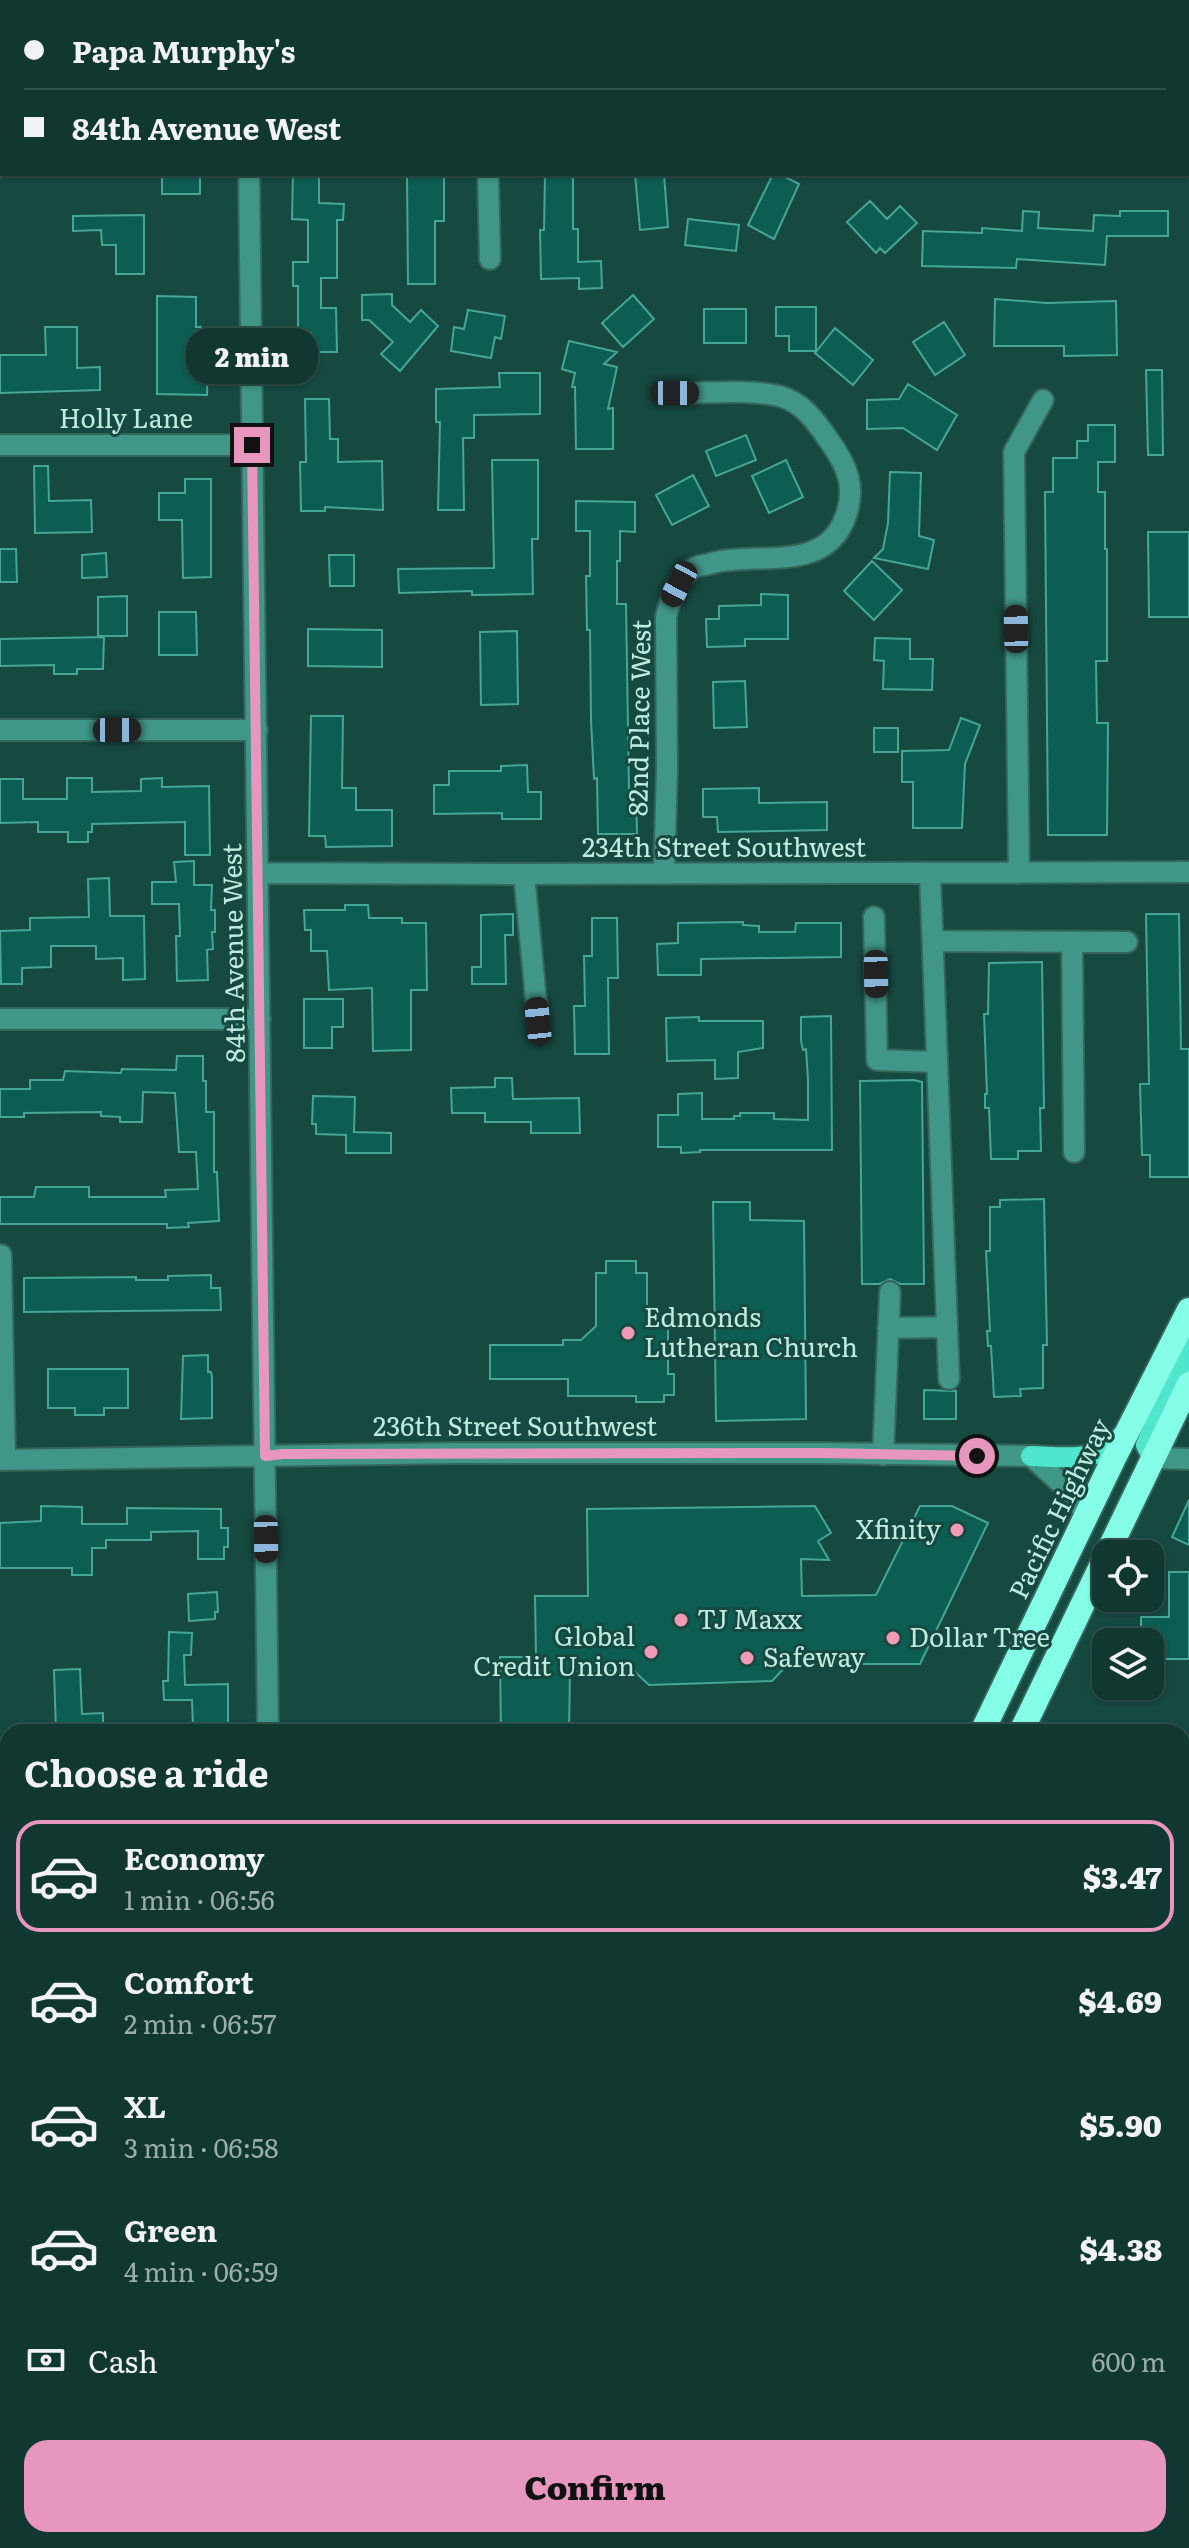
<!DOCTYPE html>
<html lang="en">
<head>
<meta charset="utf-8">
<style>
  :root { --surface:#103730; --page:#1e423c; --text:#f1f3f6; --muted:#9cacab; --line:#30514c; --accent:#e797bd }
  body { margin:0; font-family:Literata,serif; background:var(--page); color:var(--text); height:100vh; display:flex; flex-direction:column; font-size:30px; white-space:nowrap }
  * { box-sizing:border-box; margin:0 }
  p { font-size:26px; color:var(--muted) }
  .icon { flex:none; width:44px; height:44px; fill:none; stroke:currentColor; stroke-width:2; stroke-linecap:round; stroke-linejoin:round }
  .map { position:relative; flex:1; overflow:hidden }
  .sheet { position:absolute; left:0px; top:1724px; width:1190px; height:824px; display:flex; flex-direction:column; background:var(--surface); border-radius:24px 24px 0 0; box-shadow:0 2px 6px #0004,0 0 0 2px var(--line) }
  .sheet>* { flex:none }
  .hud { position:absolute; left:0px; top:0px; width:1190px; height:176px; box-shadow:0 2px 6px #0004,0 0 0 2px var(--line); display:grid; align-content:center; height:176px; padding:0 24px; background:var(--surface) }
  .fabs { position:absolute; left:1092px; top:1540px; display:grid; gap:16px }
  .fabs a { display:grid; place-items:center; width:72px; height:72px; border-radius:16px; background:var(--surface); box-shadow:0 2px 6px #0004,0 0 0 2px var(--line); font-size:40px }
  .end { position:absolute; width:36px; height:36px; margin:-18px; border:10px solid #e797bd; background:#111; box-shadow:0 0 0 4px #111 }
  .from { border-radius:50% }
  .bubble { position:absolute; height:56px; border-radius:24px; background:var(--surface); box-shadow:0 2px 6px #0004,0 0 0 2px var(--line); font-size:26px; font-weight:800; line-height:56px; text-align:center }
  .car { position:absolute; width:24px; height:48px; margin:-24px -12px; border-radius:10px; box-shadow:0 0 6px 2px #0007; background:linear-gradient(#222 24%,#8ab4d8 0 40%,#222 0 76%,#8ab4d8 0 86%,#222 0) }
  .hud b { display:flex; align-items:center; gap:28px; height:76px; font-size:30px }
  .hud b+b { border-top:2px solid var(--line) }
  .hud i { width:20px; height:20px; background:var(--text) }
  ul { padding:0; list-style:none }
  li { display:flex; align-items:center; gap:24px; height:112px; margin:0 16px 12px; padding:0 8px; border:4px solid transparent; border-radius:24px }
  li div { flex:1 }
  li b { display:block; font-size:30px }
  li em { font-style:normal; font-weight:800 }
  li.current { border-color:var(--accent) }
  li>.icon { width:72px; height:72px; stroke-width:1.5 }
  h2 { padding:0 24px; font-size:36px; line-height:96px }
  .pay { display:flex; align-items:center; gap:20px; height:88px; padding:0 24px; font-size:30px }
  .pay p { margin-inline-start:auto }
  .button { display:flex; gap:16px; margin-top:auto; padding:16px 24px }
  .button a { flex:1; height:92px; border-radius:24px; background:var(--accent); color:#111; font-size:32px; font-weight:800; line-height:92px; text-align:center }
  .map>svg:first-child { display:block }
</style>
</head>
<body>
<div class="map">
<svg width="1189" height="2548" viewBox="0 0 1189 2548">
  <rect width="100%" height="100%" fill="#164940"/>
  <path fill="#0d5e52" stroke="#46a695" stroke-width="2" d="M162,174H200V194H162Z
    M293,174H319V203L344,204L343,220H337V278H321V308H336L337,352H312L311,333H298V286H293V262H308V220L292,219Z
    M407,174H444V221H435V284H408Z
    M545,174H573V229H578V262L601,261L602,288L579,289V278L541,279L540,230H544Z
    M635,174H664L668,227L640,230Z
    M773,174H779L799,184L774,239L748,225Z
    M870,201L887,219L900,206L917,223L885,253L880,248L876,253L847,222Z
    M1023,211L1039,212L1038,228L1093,231L1094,215L1120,216V211H1168V236H1107L1105,265L1017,259L1016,268L922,266L923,231L982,233V228L1022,231Z
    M144,215V274H116V245H102L101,230L73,231V216Z
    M688,219L739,225L736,251L685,245Z
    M392,294V305L410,322L421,310L438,326L400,371L381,354L393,342L369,320H362V295Z
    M633,295L654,319L623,347L602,323Z
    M157,296L196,297V327H201V348H208L207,395L157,394Z
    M995,299L1047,303L1116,301L1117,355L1064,356V346H994Z
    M776,307H816V351H789V336H776Z
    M704,309H746V343H704Z
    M468,310L505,316L501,339L495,337L491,358L451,351L454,327L464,329Z
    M944,322L965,355L935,375L913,342Z
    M45,327H77V368L100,367V390L0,393V355H46Z
    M835,328L873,360L853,385L815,353Z
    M569,341L617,352L604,364L617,367L608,409L613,408V449H576L575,387H572L575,373L562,369Z
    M1146,370H1162L1163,455H1148Z
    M499,373H540V414L474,415V438H463L464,510H438L440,422H436V389L500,387Z
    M908,384L957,415L937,450L903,428L867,429V400L899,399Z
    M305,399H329L330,439H338V462L382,461L383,510L325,507V511H301L300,462H306Z
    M1088,425H1115V462H1098V492H1105V549H1107V661H1096L1097,723H1108L1107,835H1048L1045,492H1053V458H1077V441H1088Z
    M746,435L756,460L716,476L706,451Z
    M492,460H538V539H532L533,594L472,595V591L399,593L398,569L494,568Z
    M786,460L803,497L769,513L752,476Z
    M34,466H48L49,501L91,500L92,532L35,533Z
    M890,472L921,473L919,536L934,540L928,569L874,558L883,549L888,523Z
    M693,475L709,506L672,525L656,495Z
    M185,479H211V577L183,578L182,520H159V493H185Z
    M576,501L635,502V532L620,531V561H617V604H626L629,790H636L637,834H598L597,778L594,779L591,720L590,630H587L586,576H590V531H576Z
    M1148,532H1189V617H1149Z
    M0,549H16L17,582H0Z
    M106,553L107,577L82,578V555Z
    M329,555H354V586H330Z
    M872,561L902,590L874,620L844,591Z
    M761,594L788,595V639H745V646L707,647L706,619H719V606L761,605Z
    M127,596V636H98V597Z
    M159,612H196L197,655H159Z
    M308,629L382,630V667L308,666Z
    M517,631L518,704L481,705L480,632Z
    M104,637L103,669H77V674H54V665L0,666V639Z
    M875,638L910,639V659H933L932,690L883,689L884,661L874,660Z
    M745,681L747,727L714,728L713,682Z
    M311,716H343L342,788H356V810H392V846L326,847L325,836H309Z
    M961,718L980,725L965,764L962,828H913V782H902V751L949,750Z
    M874,728H898V752H874Z
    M527,765L528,792H541V819H502V813L434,814V785H449V771H501V766Z
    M67,778H92V792L141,791V779L162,778V787L209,786L210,855H185V822L92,824V832H88V842H68V832H38V822L0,823V779H23V799H67Z
    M759,788V803L827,802V830L718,832L717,817H703V789Z
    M194,861V885H212L211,910H215V932H212L213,949L207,950L208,980L177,981L176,936H180L179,904H152V882H176L174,862Z
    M109,878L110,916H144L145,979L123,980V958L96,959V946H51V967L22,968V984H1L0,931L30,930V918L89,917L88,879Z
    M345,905H368L369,918H402V923H426L427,990H411V1050L373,1051L372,988L329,990L327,951H311V930H305L304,910H345Z
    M513,914V935H505L506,984H472V967H481V915Z
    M1146,914H1179L1181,1049H1189V1177H1150V1155H1142L1140,1084H1149Z
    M592,918H617L618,978H608L609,1054H575L574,1006H585L584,956H592Z
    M743,922V925L759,926V932H795L796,923H841V957L701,959V975H658L657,944L678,943V923Z
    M1042,962L1044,1108H1040L1041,1151H1018V1159H991L989,1108H985V1094H987L984,1014H988L989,963Z
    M304,999H343V1027H332V1048H304Z
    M831,1016L832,1150H700V1152L681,1153V1147H658V1115H678V1094L702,1093V1119H734V1116H740V1113H774V1119L808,1120V1080L806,1049L803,1050L801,1041V1017Z
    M699,1017V1021H763V1048L738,1052V1078L715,1079V1060L667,1061L666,1018Z
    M177,1056H203V1081H206V1112H214V1172H217L219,1221L188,1223L189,1227L167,1228V1224H0V1197H34L36,1187H89V1197H166L165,1190L198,1189L196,1152H179L175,1093L143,1092L142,1122H120V1117L101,1116V1112L24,1113V1117H0V1089H30V1080H63L65,1071L121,1073L122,1069L176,1070Z
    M495,1078H512L513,1099L579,1098L580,1133H531V1122H485V1113H452L451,1088L495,1087Z
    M914,1080L922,1082L924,1284H900L890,1279L880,1284H862L860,1081Z
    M313,1096L355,1097L354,1132L391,1133V1153H346V1135L316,1134V1124H312Z
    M1044,1199L1047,1345H1043V1388L1020,1389L1021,1396L994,1397L991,1346H988L987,1331H990L986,1251H990V1207H1000V1200Z
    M713,1202H750V1220L804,1221L806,1419L716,1421Z
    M606,1261H636V1273H647V1322H668V1374H674V1395H664V1402H636V1396H568V1379H490V1345H563V1340H581L596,1326V1273H606Z
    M211,1275V1288H220L221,1310L24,1312V1278L136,1277V1280H168V1276Z
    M208,1355V1372H211L212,1377V1418L181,1419L183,1356Z
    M48,1369H128V1408H104V1415H75V1408H48Z
    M924,1390L956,1391V1419H924Z
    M1189,1500V1545L1172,1537Z
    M41,1506L82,1507V1524H127V1508L221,1509V1528H228V1547H224V1559H198V1531L151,1532V1540H106V1548H92V1575H72V1568H0V1523L41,1521Z
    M815,1506L831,1533L818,1541L829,1560L801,1559L802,1596L876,1595L920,1506H952L988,1523L920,1664H788L772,1681L649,1685L634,1671H570L569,1732H501L500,1657H536L535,1596H588L587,1509Z
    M1169,1572H1189V1659H1150V1642H1141V1617H1169Z
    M217,1592L218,1612H215V1619L189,1621L188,1594Z
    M169,1632L192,1633L191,1655H184L185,1685L228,1684V1727L193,1728L192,1700H164L163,1681H168Z
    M80,1669L82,1714L103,1713V1732H56L54,1670Z"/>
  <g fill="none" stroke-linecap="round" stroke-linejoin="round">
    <g stroke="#35665d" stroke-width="24">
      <path id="minor" d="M247,0V2
        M485,0V2
        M718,0V2
        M0,2H2
        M1017,2L1018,0
        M1188,158H1189
        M249,174L268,1732
        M488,174L490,259
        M0,445H252
        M0,730H257
        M259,873L524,874L1189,872
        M930,873L949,1379
        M1019,873L1014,452L1043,400
        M524,874L538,1021
        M664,874L667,770L666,617C670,600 676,580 692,569C696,566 704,565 709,564C754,550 824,575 845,518C857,487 847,465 828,439C815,420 802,402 779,396C746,389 708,393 675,393
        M874,917L877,1060L937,1062
        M933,941L1127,942
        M1072,942L1074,1152
        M0,1019H260
        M1,1255L5,1460
        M888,1328L946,1327
        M883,1455L890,1292
        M1153,1458L1189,1459
        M0,1460L456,1453H822L1031,1456L1075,1496L1086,1516
        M1182,2036H1189
        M0,2048L8,2049
        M279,2540V2548"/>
    </g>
    <g stroke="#35665d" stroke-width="24">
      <path id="major" d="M1031,1456C1065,1457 1097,1464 1122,1436
        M1153,1458L1146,1445L1189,1347
        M585,2548L589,2540"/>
    </g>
    <g stroke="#35665d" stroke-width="28">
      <path id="highway" d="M982,1732L1114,1458L1189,1310
        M1021,1732L1189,1384
        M566,2548L570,2540
        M607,2548L612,2540"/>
    </g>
    <use href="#minor" stroke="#409687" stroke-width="20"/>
    <use href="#major" stroke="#50e6cd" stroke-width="20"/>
    <use href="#highway" stroke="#85ffe7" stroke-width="24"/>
  </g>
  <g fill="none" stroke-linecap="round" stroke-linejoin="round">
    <path stroke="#e797bd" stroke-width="10" d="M252,445L265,1456L283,1454L822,1453L977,1456"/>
  </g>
  <g fill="#f09ab5" stroke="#164940" stroke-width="3">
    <circle cx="628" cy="1333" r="8"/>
    <circle cx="957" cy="1530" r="8"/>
    <circle cx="681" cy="1620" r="8"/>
    <circle cx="893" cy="1638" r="8"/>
    <circle cx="651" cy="1652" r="8"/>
    <circle cx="747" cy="1658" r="8"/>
  </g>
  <g text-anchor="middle" stroke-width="6" stroke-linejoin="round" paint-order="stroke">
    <g font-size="26" fill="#c0ebe1" stroke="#164940">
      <text x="126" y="428">Holly Lane</text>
      <text transform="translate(640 718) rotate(-89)" y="9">82nd Place West</text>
      <text x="724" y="857">234th Street Southwest</text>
      <text transform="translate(234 953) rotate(-91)" y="9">84th Avenue West</text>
      <text x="515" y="1436">236th Street Southwest</text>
      <text transform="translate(1060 1509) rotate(-64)" y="9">Pacific Highway</text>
    </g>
    <g font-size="26" fill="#c0ebe1" stroke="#164940" text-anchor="start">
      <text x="644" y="1327">Edmonds<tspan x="644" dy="30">Lutheran Church</tspan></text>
      <text x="941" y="1539" text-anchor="end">Xfinity</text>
      <text x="697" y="1629">TJ Maxx</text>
      <text x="635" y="1646" text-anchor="end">Global<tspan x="635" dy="30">Credit Union</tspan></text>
      <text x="909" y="1647">Dollar Tree</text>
      <text x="763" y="1667">Safeway</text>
    </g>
  </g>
</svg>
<div class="fabs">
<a><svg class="icon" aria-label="locate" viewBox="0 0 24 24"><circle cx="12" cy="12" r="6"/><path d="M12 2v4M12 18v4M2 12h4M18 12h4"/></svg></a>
<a><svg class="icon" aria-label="layers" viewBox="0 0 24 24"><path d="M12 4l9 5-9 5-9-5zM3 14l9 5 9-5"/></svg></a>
</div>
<i class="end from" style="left:977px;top:1456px"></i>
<i class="end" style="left:252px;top:445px"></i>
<div class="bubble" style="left:186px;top:328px;width:132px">2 min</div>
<i class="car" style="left:675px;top:393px;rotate:90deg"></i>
<i class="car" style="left:679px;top:584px;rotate:208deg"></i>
<i class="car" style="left:1016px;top:629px;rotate:359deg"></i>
<i class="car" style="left:117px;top:730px;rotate:90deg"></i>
<i class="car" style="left:876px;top:974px;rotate:179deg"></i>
<i class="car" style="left:538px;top:1021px;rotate:354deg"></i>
<i class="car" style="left:266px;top:1539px;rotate:179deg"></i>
<div class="hud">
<b><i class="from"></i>Papa Murphy's</b>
<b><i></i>84th Avenue West</b>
</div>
<section class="sheet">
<h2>Choose a ride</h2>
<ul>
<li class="current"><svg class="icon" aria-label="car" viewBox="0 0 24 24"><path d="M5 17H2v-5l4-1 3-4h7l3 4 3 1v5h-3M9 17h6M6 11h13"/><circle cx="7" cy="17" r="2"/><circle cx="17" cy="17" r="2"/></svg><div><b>Economy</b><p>1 min · 06:56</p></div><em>$3.47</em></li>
<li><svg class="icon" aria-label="car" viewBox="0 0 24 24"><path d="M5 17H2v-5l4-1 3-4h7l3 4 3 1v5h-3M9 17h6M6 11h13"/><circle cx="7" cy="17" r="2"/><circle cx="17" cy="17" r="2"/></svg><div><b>Comfort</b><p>2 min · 06:57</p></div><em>$4.69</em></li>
<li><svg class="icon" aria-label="car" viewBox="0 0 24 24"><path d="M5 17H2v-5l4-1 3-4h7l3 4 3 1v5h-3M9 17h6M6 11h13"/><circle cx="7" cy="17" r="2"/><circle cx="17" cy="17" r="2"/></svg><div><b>XL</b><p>3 min · 06:58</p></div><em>$5.90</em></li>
<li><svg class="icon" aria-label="car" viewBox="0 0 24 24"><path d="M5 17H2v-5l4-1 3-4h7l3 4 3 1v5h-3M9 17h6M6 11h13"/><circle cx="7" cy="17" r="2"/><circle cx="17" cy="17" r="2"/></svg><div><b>Green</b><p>4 min · 06:59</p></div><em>$4.38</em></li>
</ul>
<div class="pay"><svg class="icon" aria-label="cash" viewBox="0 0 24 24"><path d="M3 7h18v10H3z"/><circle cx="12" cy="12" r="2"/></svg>Cash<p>600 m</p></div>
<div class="button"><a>Confirm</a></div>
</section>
</div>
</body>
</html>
